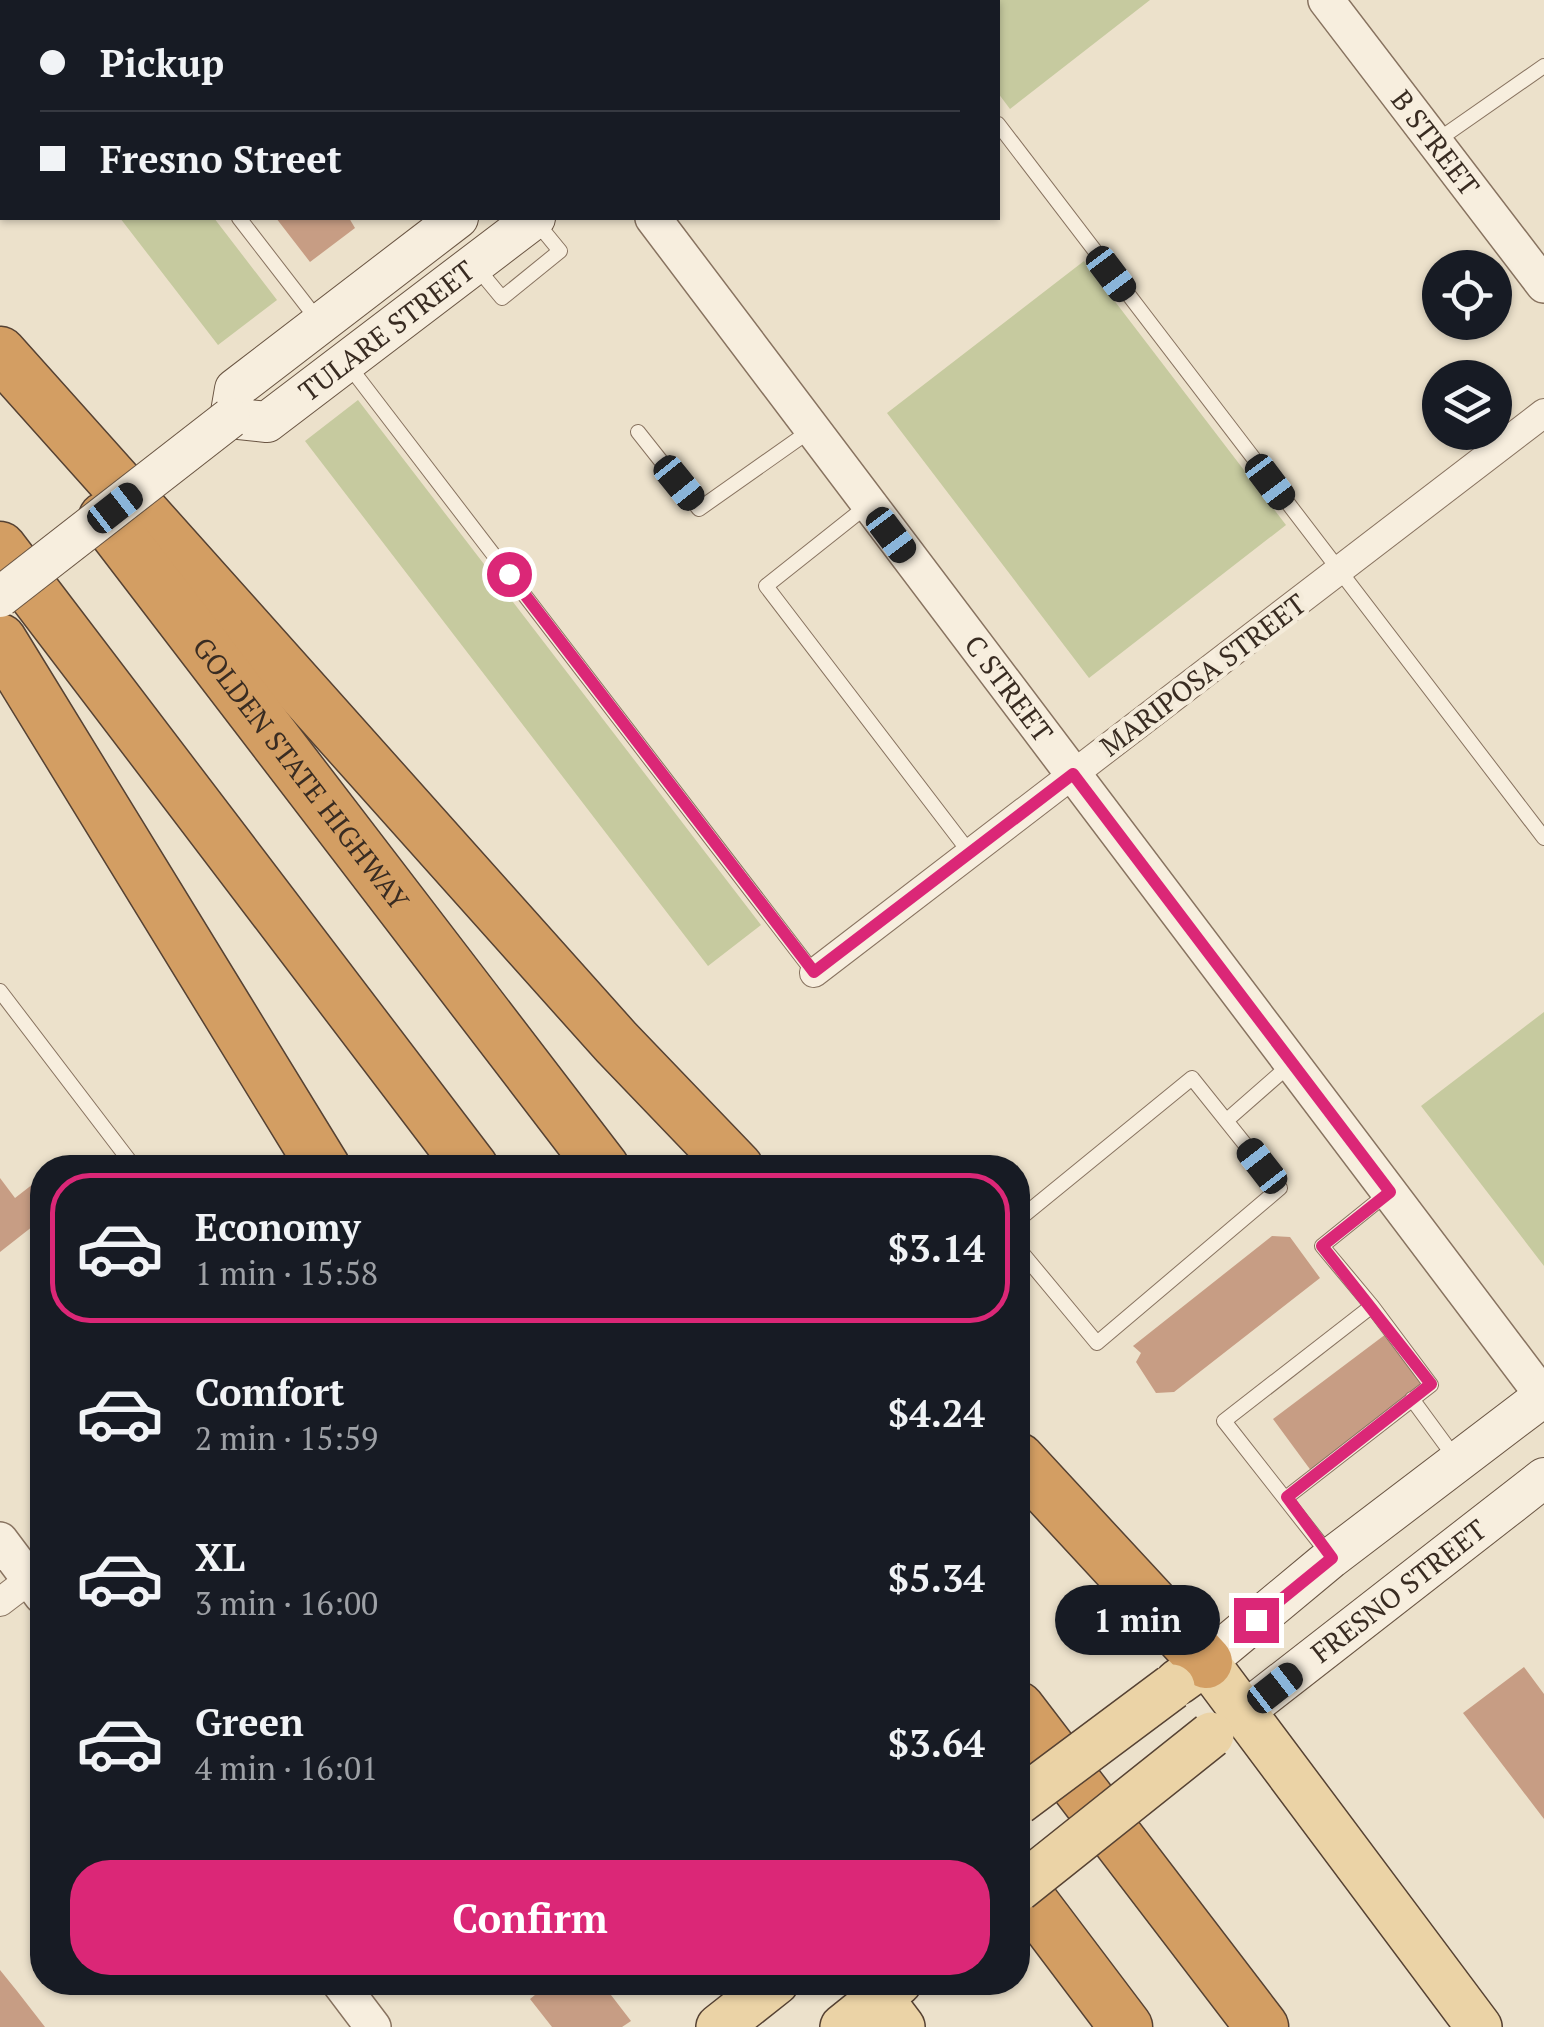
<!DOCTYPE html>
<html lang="en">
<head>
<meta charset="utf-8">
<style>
  :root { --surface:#171b24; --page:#242831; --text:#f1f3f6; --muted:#9ea1a6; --line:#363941; --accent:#db2777 }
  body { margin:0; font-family:"PT Serif",serif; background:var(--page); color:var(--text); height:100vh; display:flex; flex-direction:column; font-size:38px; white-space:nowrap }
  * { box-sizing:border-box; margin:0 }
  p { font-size:32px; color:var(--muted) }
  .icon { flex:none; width:55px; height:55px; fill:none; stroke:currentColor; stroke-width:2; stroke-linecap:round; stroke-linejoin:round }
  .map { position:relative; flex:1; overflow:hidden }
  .drawer { position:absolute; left:30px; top:1155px; width:1000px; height:840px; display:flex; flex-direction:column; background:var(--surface); border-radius:40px; box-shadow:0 2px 8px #0004 }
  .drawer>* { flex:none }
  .top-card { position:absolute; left:0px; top:0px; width:1000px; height:220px; box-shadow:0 2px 8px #0004; display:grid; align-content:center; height:220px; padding:0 40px; background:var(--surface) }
  .tools { position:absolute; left:1422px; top:250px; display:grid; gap:20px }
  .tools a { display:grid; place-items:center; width:90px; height:90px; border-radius:50%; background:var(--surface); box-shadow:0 2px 8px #0004; font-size:50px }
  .end { position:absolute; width:45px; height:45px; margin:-22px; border:12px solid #db2777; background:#fff; box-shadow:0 0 0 5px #fff }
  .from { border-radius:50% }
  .bubble { position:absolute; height:70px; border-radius:35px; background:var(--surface); box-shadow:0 2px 8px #0004; font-size:32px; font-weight:800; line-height:70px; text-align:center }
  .car { position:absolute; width:30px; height:60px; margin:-30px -15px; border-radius:12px; box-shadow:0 0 8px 2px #0007; background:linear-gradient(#222 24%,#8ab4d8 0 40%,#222 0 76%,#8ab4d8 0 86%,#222 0) }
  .top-card b { display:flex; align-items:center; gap:35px; height:95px; font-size:38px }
  .top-card b+b { border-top:2px solid var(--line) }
  .top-card i { width:25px; height:25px; background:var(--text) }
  ul { padding:18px 0 0; list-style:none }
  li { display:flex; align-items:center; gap:30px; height:150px; margin:0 20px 15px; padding:0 20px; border:5px solid transparent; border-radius:40px }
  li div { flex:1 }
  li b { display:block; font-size:38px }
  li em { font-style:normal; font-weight:800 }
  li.on { border-color:var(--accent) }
  li>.icon { width:90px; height:90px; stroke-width:1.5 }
  .cta { display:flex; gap:20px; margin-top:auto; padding:20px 40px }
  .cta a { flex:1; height:115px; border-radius:40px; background:var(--accent); color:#fff; font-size:40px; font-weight:800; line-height:115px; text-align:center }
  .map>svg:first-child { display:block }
</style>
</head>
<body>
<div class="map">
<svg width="1544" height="2027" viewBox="0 0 1544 2027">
  <rect width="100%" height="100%" fill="#ece1cb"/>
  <path fill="#c6ca9f" d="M89,0H394L91,2Z
    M927,0H1150L1010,109L998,93V2Z
    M120,218H214L277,300L218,345Z
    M1084,261L1286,525L1089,678L887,413Z
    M358,400L761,925L708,966L305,441Z
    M1544,1012V1266L1421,1106Z"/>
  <path fill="#c79d84" d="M276,218H349L355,228L310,262Z
    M42,1177V1219L0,1252V1178L15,1198Z
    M1272,1236L1290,1237L1320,1278L1174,1392L1156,1393L1136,1362L1141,1353L1133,1346Z
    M1386,1334L1426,1387L1312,1472L1273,1419Z
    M1524,1667L1544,1694V1819L1463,1713Z
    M0,1970L17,1991L45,2027H0Z
    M551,1982H601L631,2021L622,2027H552L530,1999Z"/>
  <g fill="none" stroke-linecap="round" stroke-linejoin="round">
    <g stroke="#887360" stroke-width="16">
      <path id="service" d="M70,0L72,2
        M903,0L905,2
        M998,124L1544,838
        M1435,142L1544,66
        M239,218L317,319
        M478,269L502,298L560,251L537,223
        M349,366L814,973
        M638,432L699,509L811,430
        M868,505L766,586L970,853
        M0,991L135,1168
        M1227,1120L1292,1063
        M1018,1220L1192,1078L1280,1188L1097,1343L1018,1248
        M1412,1399L1456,1459
        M1287,1497L1431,1385L1372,1306
        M1330,1556L1224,1421L1372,1306L1322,1246L1389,1192"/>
    </g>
    <g stroke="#887360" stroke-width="30">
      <path id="minor" d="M814,973L1544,413
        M0,1602L42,1570"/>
    </g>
    <g stroke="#887360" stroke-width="38">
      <g id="tertiary">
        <path d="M488,0L490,2"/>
        <path id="s1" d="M1326,0L1544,285"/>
        <path id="s2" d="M653,218L1544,1397"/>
        <path d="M0,1540L42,1596"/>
        <path d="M339,1982L373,2027"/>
      </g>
    </g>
    <g stroke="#6a5543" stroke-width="42">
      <g id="secondary">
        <path d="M738,2L741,0"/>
        <path d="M818,2L821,0"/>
        <path id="s3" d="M458,218L235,389L230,418L267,422L535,218"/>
        <path d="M1206,1662L1331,1558L1544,1396"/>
        <path id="s4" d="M1245,1711L1544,1478"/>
      </g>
    </g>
    <g stroke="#564233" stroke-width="48">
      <path id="primary" d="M1178,1682L1206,1662L1479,2027
        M868,1982L902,2027
        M719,2027L776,1982
        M843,2027L899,1982"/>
    </g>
    <g stroke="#564233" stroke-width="55">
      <g id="motorway">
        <path d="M0,353L616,1042L737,1168"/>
        <path id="s5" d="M105,518L603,1168"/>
        <path d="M0,548L472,1168"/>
        <path d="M0,640L324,1168"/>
        <path d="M1018,1459L1206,1662"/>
        <path d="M1018,1708L1262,2027"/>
        <path d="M1018,1884L1126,2027"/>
      </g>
    </g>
    <use href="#service" stroke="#f7eede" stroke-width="14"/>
    <use href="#minor" stroke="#f7eede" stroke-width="28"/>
    <use href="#tertiary" stroke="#f7eede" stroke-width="35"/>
    <use href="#secondary" stroke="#f7eede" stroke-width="40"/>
    <use href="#primary" stroke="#ebd3a6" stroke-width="45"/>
    <use href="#motorway" stroke="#d39e63" stroke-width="52"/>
    <g stroke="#6a5543" stroke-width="42" stroke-linecap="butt">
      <path id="secondary-bridge" d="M0,597L230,418"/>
    </g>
    <g stroke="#564233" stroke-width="48" stroke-linecap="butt">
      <path id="primary-bridge" d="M1018,1802L1172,1687
        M1018,1889L1211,1735"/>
    </g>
    <use href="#secondary-bridge" stroke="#f7eede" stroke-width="40"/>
    <use href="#primary-bridge" stroke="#ebd3a6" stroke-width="45"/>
  </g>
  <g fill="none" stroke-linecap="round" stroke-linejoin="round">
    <path stroke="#db2777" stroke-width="12" d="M509,574L814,972L1073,774L1390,1192L1322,1246L1431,1384L1287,1497L1332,1558L1256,1620"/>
  </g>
  <g text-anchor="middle" stroke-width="9" stroke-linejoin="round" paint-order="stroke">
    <g font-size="28" fill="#392c22" stroke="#f4ebda">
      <text dy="10" stroke="none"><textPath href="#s1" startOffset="180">B STREET</textPath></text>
      <text dy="10" stroke="none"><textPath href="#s3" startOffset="498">TULARE STREET</textPath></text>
      <text transform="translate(1203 675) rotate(-37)" y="10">MARIPOSA STREET</text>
      <text dy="10" stroke="none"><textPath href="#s2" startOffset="590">C STREET</textPath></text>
      <text dy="10" stroke="none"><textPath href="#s5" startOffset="322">GOLDEN STATE HIGHWAY</textPath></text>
      <text dy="10" stroke="none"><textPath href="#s4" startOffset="195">FRESNO STREET</textPath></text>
    </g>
  </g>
</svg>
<div class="tools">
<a><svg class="icon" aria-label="locate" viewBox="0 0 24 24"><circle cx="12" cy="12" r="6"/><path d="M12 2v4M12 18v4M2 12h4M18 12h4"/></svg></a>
<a><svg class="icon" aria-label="layers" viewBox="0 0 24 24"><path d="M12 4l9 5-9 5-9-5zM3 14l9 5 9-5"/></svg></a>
</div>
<i class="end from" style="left:509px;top:574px"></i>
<i class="end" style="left:1256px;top:1620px"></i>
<div class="bubble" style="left:1055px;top:1585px;width:165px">1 min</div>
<i class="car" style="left:1111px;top:274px;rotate:143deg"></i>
<i class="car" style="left:1270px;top:482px;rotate:143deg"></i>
<i class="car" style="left:679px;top:483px;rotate:141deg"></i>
<i class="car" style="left:115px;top:508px;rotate:52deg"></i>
<i class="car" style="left:891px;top:535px;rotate:143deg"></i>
<i class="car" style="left:1262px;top:1166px;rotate:322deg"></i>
<i class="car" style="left:1275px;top:1688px;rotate:52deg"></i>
<div class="top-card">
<b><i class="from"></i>Pickup</b>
<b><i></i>Fresno Street</b>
</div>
<section class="drawer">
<ul>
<li class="on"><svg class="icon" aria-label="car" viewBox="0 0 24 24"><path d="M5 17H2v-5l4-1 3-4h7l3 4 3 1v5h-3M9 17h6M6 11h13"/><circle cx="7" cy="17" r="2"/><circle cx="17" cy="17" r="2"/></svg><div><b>Economy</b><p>1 min · 15:58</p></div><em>$3.14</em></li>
<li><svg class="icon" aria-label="car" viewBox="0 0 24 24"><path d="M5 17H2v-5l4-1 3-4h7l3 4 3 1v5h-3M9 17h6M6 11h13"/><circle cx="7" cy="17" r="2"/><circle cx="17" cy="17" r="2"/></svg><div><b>Comfort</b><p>2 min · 15:59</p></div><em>$4.24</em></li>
<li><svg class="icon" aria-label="car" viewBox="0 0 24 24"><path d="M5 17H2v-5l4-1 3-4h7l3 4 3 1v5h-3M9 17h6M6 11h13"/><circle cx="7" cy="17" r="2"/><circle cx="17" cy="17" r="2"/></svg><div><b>XL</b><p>3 min · 16:00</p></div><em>$5.34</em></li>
<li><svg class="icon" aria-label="car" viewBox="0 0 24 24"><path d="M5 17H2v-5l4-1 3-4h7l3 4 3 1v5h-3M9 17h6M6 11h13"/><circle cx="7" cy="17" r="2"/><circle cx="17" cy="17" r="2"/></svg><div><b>Green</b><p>4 min · 16:01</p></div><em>$3.64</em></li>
</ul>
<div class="cta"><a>Confirm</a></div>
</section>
</div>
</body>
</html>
